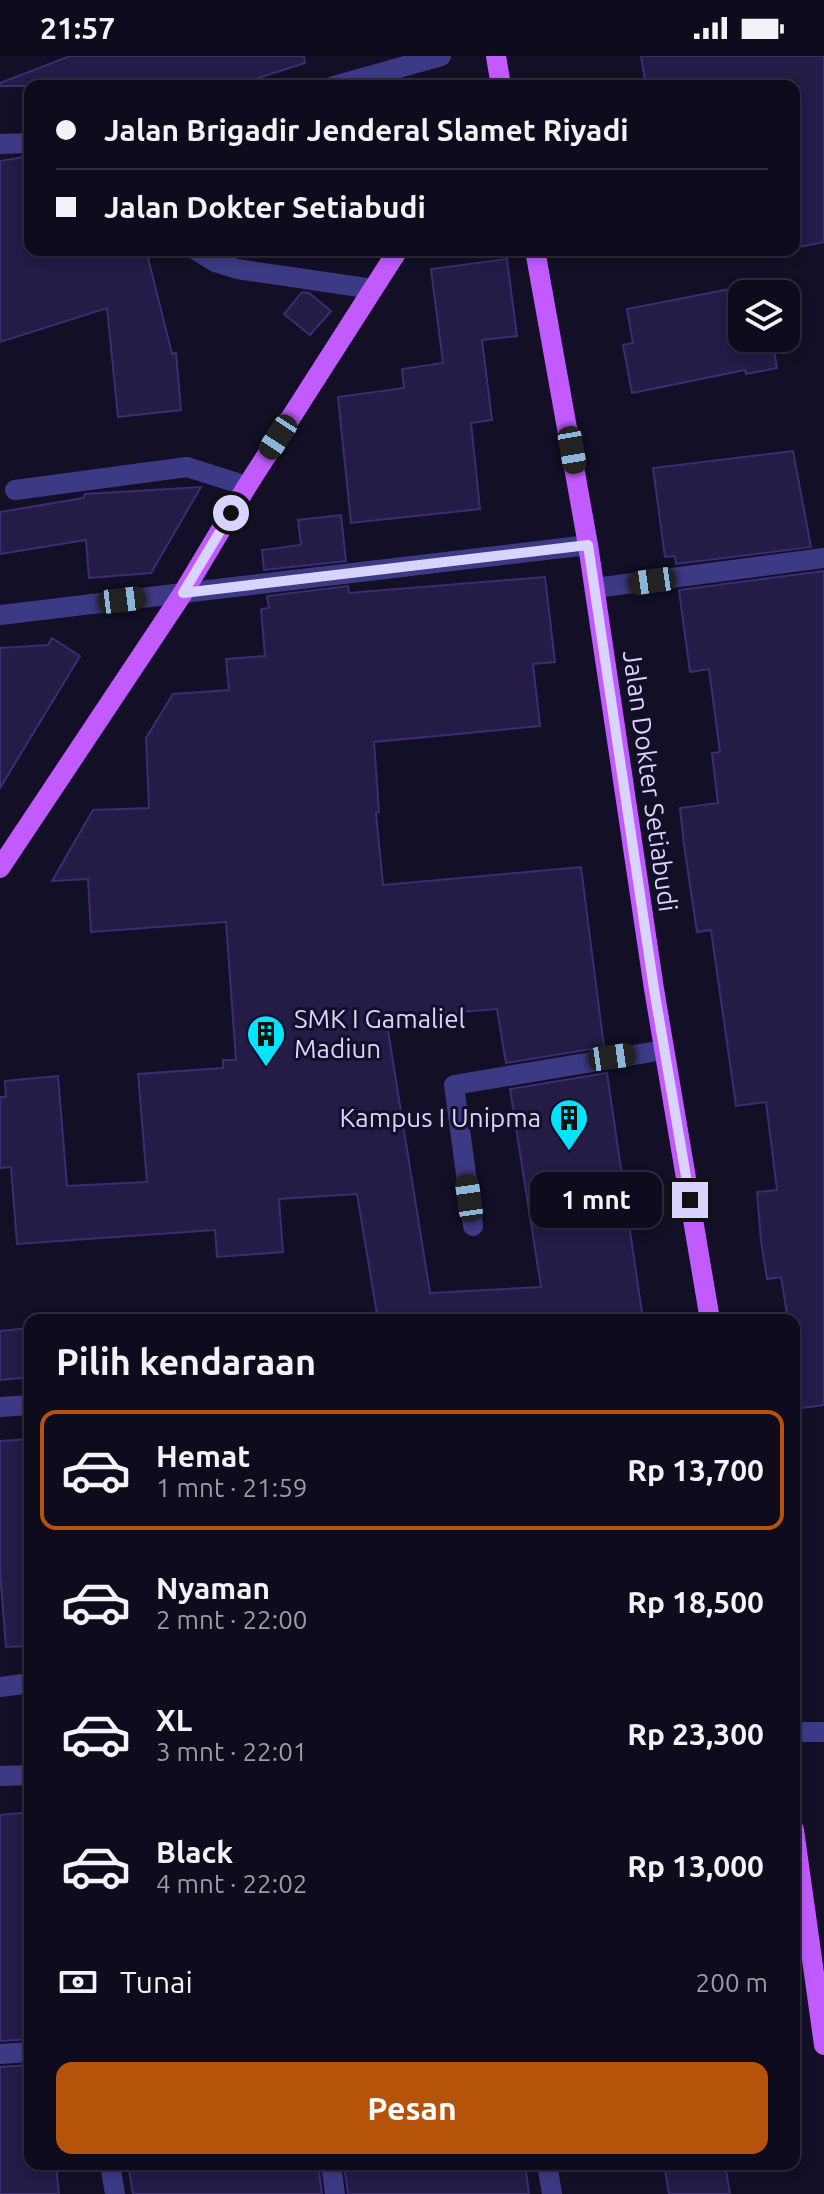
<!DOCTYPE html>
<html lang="id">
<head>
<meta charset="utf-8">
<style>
  :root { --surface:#0e0b1c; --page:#171425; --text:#f1f3f6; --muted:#9b9ba3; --line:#2e2b3b; --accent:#b45309 }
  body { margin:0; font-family:Ubuntu,sans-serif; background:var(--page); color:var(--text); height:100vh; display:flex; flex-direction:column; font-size:30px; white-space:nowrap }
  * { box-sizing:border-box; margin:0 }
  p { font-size:26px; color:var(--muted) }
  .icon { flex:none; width:44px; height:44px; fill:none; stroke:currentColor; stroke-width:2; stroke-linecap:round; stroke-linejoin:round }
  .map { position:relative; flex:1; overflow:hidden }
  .panel { position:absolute; left:24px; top:1258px; width:776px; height:856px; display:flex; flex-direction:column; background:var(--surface); border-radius:16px; box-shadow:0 4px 12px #0003,0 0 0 2px var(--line) }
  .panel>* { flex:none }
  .top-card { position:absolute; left:24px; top:24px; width:776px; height:176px; border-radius:16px; box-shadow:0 4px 12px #0003,0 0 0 2px var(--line); display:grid; align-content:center; height:176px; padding:0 32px; background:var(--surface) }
  .controls { position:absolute; left:728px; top:224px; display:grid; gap:16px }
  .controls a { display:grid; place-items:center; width:72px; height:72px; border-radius:16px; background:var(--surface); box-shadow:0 4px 12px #0003,0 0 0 2px var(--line); font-size:40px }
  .end { position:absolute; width:36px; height:36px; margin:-18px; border:10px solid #d9d4ff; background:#111; box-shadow:0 0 0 4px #111 }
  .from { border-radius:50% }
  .bubble { position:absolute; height:56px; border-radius:16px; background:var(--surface); box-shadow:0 4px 12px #0003,0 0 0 2px var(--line); font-size:26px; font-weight:700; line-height:56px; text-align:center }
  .car { position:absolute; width:24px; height:48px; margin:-24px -12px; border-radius:10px; box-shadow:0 0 6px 2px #0007; background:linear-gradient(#222 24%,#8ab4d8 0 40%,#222 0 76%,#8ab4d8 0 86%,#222 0) }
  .top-card b { display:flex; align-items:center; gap:28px; height:76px; font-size:30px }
  .top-card b+b { border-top:2px solid var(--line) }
  .top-card i { width:20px; height:20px; background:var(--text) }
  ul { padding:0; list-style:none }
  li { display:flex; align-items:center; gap:24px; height:120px; margin:0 16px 12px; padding:0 16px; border:4px solid transparent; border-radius:16px }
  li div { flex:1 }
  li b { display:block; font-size:30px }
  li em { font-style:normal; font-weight:700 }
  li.on { border-color:var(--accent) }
  li>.icon { width:72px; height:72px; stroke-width:1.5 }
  h2 { padding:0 32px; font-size:36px; line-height:96px }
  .pay { display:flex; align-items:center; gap:20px; height:88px; padding:0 32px; font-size:30px }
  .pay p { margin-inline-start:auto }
  .button { display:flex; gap:16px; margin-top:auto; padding:16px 32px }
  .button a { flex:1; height:92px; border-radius:16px; background:var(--accent); color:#fff; font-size:32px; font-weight:700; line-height:92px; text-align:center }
  .status { display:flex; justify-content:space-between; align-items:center; height:56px; padding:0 40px; background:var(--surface); direction:ltr }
  .status svg { height:22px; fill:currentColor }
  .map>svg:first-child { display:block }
</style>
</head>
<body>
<div class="status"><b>21:57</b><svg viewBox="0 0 49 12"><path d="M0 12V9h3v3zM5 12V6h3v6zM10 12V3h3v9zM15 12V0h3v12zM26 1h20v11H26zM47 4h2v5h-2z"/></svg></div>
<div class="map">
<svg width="824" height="2138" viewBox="0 0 824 2138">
  <rect width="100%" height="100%" fill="#130f26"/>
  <path fill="#241b47" stroke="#3b2d73" stroke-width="2" d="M70,0H304L305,7L233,30H0V27Z
    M641,0H824V186L794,192V30H646Z
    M30,100V194H146L172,298L176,297L181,354L118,361L107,252L0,286V105Z
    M507,203L517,280L482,284L492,364L471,367L480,453L351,467L338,341L404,332L402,313L443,307L431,213Z
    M761,227L763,238H742V282H772L777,312L746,318L745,314L632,337L623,289L633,287L627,253Z
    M302,236L309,237L331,255L310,279L284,258Z
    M793,395L811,491L676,508L675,500L665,501L653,412Z
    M201,431L151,517L89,522L86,484L0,498V456L83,442L85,438Z
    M341,459L346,505L264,514L262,494L301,489L298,464Z
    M824,515V1349L794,1353V1263L788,1264L781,1221L767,1223L761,1185L757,1136L777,1134L766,1046L736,1050L711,874L697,876L684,789L680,752L718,747L712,697L720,696L709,613L690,616L679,534Z
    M545,521L555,606L533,608L540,670L374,686L379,756L376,757L383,829L581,811L604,991L506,1007L497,953L386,962L430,1237L541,1231L510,1033L607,1017L643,1264H378L357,1138L279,1143L283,1196L217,1201L215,1174L17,1188L11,1111L0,1112V1041H6L5,1025L58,1020L67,1130L147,1126L138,1018L223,1012V1004H236L226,866L91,876L88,823L52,825L93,754L149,752L146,682L173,638L229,634L226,603L265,600L261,553L269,552L267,540L348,530L349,537Z
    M52,582L80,600L0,732V592L48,589Z
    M30,1272V1321L0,1324V1275Z
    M30,1383V1590L6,1591L0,1515V1385Z
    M30,1756V1983L0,1985V1759Z
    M30,2009V2108H56L59,2138H0V2011Z
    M128,2108H318L322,2138H133Z
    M344,2108H525L529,2138H348Z
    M664,2108H725L730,2138H669Z"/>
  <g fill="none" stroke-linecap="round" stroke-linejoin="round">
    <path stroke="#3d3a85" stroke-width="20" d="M473,1170L454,1029L664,994
      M0,1631L30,1627"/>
    <path stroke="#3d3a85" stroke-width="20" d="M334,30L441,0
      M0,88L30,87
      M196,194L215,206L237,213L373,233
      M15,434L187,411L247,430
      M595,532L824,502
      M183,537L588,489
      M0,1351L30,1349
      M0,1998L30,1996
      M110,2108L115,2138
      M331,2108L335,2138
      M547,2108L552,2138"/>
    <path stroke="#3d3a85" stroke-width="20" d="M0,559L183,537
      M794,1676H824
      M0,1720L30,1719"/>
    <path stroke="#c25bff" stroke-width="20" d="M496,0L501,30
      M535,194L588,489L654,933L710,1264
      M0,812L183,537L247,430L398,194
      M794,1774L824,1989"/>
  </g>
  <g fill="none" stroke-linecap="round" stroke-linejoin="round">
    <path stroke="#d9d4ff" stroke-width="10" d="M231,457L183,537L588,489L654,933L690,1144"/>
  </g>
  <defs>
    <g id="building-pin" transform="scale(2)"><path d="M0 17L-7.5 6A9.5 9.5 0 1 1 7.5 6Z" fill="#00e5ff" stroke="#130f26"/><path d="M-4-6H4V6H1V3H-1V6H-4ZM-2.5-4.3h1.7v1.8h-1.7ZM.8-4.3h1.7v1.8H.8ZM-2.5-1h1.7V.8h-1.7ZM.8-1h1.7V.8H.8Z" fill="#111"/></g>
  </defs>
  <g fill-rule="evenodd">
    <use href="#building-pin" x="266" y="978"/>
    <use href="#building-pin" x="569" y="1062"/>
  </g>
  <g text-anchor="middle" stroke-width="6" stroke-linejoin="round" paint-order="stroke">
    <g font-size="26" fill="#d9d4ff" stroke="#130f26">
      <text transform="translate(650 725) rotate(82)" y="9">Jalan Dokter Setiabudi</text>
    </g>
    <g font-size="26" fill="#d9d4ff" stroke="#130f26" text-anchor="start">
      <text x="294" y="972">SMK I Gamaliel<tspan x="294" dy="30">Madiun</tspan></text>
      <text x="541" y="1071" text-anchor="end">Kampus I Unipma</text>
    </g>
  </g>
</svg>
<div class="controls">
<a><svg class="icon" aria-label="layers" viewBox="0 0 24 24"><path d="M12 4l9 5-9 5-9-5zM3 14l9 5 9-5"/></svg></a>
</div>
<i class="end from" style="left:231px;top:457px"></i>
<i class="end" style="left:690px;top:1144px"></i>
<div class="bubble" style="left:530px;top:1116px;width:132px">1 mnt</div>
<i class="car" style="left:278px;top:381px;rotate:213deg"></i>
<i class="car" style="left:572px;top:394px;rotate:170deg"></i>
<i class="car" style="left:652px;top:525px;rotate:262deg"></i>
<i class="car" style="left:122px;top:544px;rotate:83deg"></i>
<i class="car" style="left:612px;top:1001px;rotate:82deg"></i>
<i class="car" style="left:469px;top:1142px;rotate:352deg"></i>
<div class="top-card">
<b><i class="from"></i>Jalan Brigadir Jenderal Slamet Riyadi</b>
<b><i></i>Jalan Dokter Setiabudi</b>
</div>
<section class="panel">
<h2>Pilih kendaraan</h2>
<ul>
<li class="on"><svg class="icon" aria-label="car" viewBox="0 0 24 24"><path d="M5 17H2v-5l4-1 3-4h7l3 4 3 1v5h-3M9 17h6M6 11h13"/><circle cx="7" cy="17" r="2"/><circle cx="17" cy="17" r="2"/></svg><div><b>Hemat</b><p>1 mnt · 21:59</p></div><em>Rp 13,700</em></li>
<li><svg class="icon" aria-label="car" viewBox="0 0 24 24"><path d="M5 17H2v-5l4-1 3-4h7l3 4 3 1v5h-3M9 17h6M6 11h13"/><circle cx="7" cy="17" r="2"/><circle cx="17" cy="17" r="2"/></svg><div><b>Nyaman</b><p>2 mnt · 22:00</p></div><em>Rp 18,500</em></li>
<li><svg class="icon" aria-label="car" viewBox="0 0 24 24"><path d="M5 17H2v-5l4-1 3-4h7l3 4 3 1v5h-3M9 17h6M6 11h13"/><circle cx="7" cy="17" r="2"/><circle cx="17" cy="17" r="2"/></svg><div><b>XL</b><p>3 mnt · 22:01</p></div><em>Rp 23,300</em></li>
<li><svg class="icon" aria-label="car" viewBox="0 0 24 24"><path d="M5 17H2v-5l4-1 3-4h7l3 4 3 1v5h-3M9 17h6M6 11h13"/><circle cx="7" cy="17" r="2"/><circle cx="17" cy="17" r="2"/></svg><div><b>Black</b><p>4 mnt · 22:02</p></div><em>Rp 13,000</em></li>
</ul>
<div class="pay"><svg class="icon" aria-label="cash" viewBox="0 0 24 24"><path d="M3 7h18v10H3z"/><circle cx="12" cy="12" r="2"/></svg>Tunai<p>200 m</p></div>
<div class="button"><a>Pesan</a></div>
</section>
</div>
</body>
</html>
